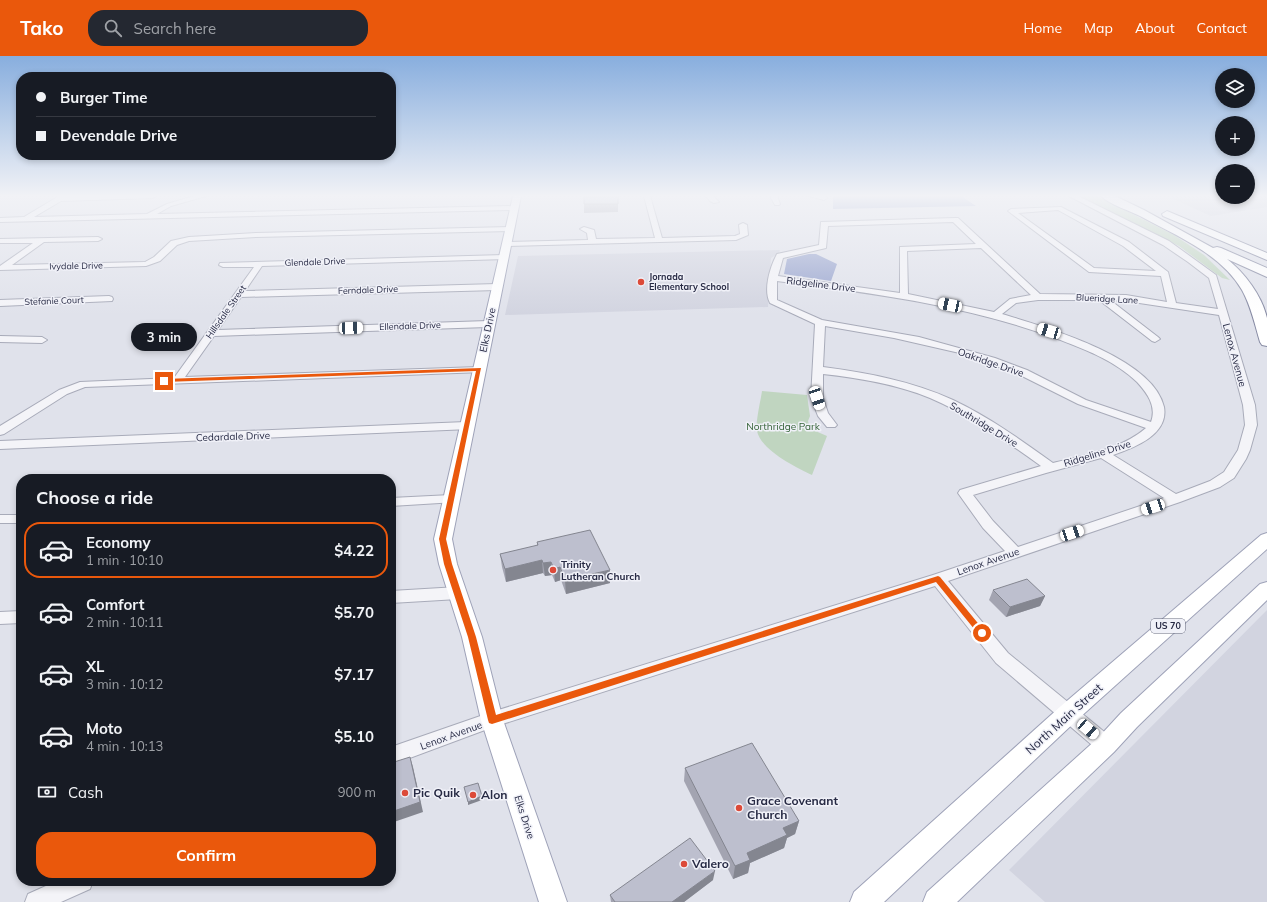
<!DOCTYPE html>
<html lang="en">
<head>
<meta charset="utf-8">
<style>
  :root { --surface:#171b24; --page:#242831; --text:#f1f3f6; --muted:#9ea1a6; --line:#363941; --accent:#ea580c }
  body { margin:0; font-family:Mulish,sans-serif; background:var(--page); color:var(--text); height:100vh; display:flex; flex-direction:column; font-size:15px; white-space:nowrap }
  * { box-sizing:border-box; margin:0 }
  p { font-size:13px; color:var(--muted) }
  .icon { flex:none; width:22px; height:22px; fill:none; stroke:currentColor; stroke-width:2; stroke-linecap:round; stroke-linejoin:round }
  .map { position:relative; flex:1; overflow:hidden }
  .details { position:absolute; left:16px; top:418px; width:380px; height:412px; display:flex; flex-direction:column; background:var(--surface); border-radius:16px; box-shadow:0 2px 6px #0003 }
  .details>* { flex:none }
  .banner { position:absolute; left:16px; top:16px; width:380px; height:88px; border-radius:16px; box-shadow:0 2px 6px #0003; display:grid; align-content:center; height:88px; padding:0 20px; background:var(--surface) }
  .controls { position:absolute; left:1215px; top:12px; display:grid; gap:8px }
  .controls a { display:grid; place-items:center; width:40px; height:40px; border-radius:50%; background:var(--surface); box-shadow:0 2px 6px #0003; font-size:20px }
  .end { position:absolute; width:18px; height:18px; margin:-9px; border:5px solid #ea580c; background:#fff; box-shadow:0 0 0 2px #fff }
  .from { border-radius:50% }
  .bubble { position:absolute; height:28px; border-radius:14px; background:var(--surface); box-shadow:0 2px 6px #0003; font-size:13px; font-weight:700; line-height:28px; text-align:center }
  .car { position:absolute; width:12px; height:24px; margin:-12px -6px; border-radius:5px; box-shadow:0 0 3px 1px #0007; background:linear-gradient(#fff 24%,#345 0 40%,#fff 0 76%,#345 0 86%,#fff 0) }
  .banner b { display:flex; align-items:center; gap:14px; height:38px; font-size:15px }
  .banner b+b { border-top:1px solid var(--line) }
  .banner i { width:10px; height:10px; background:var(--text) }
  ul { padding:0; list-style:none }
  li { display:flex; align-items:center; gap:12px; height:56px; margin:0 8px 6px; padding:0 12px; border:2px solid transparent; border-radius:16px }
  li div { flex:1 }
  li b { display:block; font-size:15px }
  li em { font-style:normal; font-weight:700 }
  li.selected { border-color:var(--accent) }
  li>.icon { width:36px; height:36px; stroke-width:1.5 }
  h2 { padding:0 20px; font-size:18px; line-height:48px }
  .pay { display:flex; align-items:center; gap:10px; height:44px; padding:0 20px; font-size:15px }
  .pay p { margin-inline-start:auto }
  .button { display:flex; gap:8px; margin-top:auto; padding:8px 20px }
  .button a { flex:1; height:46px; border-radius:16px; background:var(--accent); color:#fff; font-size:16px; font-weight:700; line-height:46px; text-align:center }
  header { display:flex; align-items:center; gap:24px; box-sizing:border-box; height:56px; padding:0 20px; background:var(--accent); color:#fff }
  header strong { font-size:19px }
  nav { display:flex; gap:22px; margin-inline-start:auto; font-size:14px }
  .search { width:280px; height:36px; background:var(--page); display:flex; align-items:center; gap:10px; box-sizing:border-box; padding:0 14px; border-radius:16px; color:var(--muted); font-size:15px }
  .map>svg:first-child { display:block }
</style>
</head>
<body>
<header>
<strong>Tako</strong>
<div class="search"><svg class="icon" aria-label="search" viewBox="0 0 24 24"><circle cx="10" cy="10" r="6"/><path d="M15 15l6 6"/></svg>Search here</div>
<nav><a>Home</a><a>Map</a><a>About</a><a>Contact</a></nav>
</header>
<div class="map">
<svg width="1267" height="846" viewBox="0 0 1267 846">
  <rect width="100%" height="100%" fill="#e0e2eb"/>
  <path fill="#d2d4e0" d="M1179,140H1267V151L1211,160L1171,142Z
    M780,194L779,197L771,202L768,251L505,259L518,200Z
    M1267,554V846H1045L1009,814Z"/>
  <path fill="#c0d5c0" d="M1078,140H1097L1174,179L1204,199L1230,224L1222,222L1179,190Z
    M762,335L807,339L810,360L808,365L809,369L813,374L827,380L812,419C795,411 761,394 757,375C755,368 761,343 762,335Z"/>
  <path fill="#98a4ce" d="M833,140H961L976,150L833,153Z
    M809,198H816L837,208L831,225L784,218L787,203Z"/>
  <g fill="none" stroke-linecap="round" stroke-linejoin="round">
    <g stroke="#a8abb9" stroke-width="2">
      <path id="minor" d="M59,140H156L153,142L61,145L34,161L147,158L167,148L194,140H206L171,150L157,158L515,150L518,152L515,154L0,166V162L24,161Z
        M644,140H650L662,182L735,180L740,178L739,169L743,167L747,169L748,179L736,184L507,190L503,188L507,186L588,184L587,177L580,173L584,171L594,174L596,183L655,182Z
        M706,140H713L719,146L714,147L710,145Z
        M770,140H777L780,148L779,149H775Z
        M809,140H826L827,142L824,144Z
        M1069,140H1078L1169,185L1216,219L1255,349L1257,369L1250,394L1246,403L1234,422L1220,431L1180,446L948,525L1008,597L1113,683L1116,689L1113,695L1106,697L1099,695L996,607L935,530L493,671L391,709V691L492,656L933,519L1005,495L983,472L958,437L960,434L1041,410C1006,385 970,359 930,342C896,328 859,322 823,318V342L828,357L837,369L835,371H827L818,360L811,342L815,268L770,247C763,234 770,211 777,198L819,189L821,166L955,162H958L1040,238L1126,239L1167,246L1161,220L1089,216L1008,155L1011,153L1061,151L1129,186L1168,216L1176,247L1218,253L1209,222L1188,206L1163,189ZM1058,154L1123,190L1156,215L1094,212L1018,157ZM953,166L976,188L900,191V237L778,220L783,202L826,192L828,170ZM981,192L1031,239L1010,243L994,256L908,238L907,195ZM777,225C871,237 966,249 1055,282C1084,293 1114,304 1137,326C1147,337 1157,350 1151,366L1086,344L1027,314L995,302L919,281L822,264L777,244ZM1038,244H1099L1152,285L1155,286L1160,283L1158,281L1110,244L1126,245L1219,259L1243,349L1245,369L1238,394L1224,416L1210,425L1176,438L1113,399C1133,392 1169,379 1164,351C1153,301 1045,271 1002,258L1016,247ZM825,270L894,282L964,298L1020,319L1078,348L1146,372C1120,394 1085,399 1053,407C1021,384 989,361 953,344C912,325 868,317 823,311ZM1101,402L1164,442L1018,491L993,465L973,439L1046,417Z
        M510,171H513V175L256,181L189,185L177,189L160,205L146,210L0,214V210L33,187H0V183L98,181L102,183L98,185L44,186L12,209L145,206L154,201L171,185L189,181L256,177Z
        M504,199H507V203L262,210L245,235L497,228L501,231L497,234L241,241L218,274L488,265L493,268L488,271L214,280L185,321L479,311L484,314L483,316L85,331L67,338L4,378L0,379V370L59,334L80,326L174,322L254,211H223L219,209L220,207Z
        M109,240L112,241L113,243L112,245L0,250V244Z
        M0,280L42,281L47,284L42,287L0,286Z
        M466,366L470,367L472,370L470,373L0,393V385Z
        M451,439L456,440L458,443L456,446L391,450V442Z
        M0,459H21V467H0Z
        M458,531L464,533L466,537L464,541L458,543L391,547V535Z
        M21,555V567L0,568V556Z
        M57,825H93L90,833L61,846H25L28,838Z"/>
    </g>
    <g stroke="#9ea2b8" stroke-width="2">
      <path id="major" d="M513,140H521L452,483L457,508L482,581L503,664L567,846H539L481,664L462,581L439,508L434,483Z
        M1267,477V493L1077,664L884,846H850L854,836L1061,650L1261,479Z
        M1267,526V544L1137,671L1114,696L957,846H923L927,836L1098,682L1121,657L1260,528Z"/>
    </g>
    <g stroke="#868aa3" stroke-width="2">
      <path id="highway" d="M1101,140H1115L1144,154L1213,192L1217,191L1221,192L1267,212V221L1227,203C1245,217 1262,240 1267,262C1267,271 1267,281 1267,290L1262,289L1260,286C1255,269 1251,250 1242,234C1221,198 1177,180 1142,161C1131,155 1110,149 1101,140Z
        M1167,155L1267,197V204L1163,160L1162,158Z"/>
    </g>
    <use href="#minor" fill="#f4f4f8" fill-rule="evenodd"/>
    <use href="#major" fill="#fff" fill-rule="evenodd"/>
    <use href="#highway" fill="#fff" fill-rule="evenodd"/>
  </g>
  <path fill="#a3a4b1" d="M584,148H618V156L584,157Z
    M537,486L610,527L566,538L561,524L555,526L552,519L545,520L543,517L506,526L502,511L500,498L537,490Z
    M993,534L1045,540L1040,550L1006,561L989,544Z
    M685,712L799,765L795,778L787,782L784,792L750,807L748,817L733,823L684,725Z
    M713,824L684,846H611L610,839Z"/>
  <path fill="#848690" d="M542,504L543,517L506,526L505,513Z
    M551,506L552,519L545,520L543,507Z
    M560,511L561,524L555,526L554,513Z
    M610,514V527L566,538L565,524Z
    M1045,540L1040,550L1006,561L1010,551Z
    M410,701L413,711L423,756L391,767V756Z
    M482,740V744L468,749V746Z
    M799,765L795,778L787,782L784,792L750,807L748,817L733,823L735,810L747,797L783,772Z
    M715,815L713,824L684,846H672Z"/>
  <path fill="#bdbfce" stroke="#848690" d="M618,140V148H584V141Z
    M590,474L610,514L565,524L560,511L554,513L551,506L543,507L542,504L505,513L500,498L538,489L537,486Z
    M1027,523L1045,540L1010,551L993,534Z
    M752,687L799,765L783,772L787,779L747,797L750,804L735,810L685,712Z
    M410,701L420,746L391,756V707Z
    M478,727L482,740L468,746L464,731Z
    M690,782L715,815L672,846H615L610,839Z"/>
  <linearGradient id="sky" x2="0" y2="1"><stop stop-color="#88aede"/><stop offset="0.54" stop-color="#f1f2f6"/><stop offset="1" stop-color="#f1f2f6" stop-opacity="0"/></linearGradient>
  <rect width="1267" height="259" fill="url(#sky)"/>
  <path fill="#ea580c" d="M481,312L446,483L452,508L476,581L496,659L938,520L940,521L986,577L985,579H979L936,526L492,668L489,667L488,664L468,581L444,508L439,483L476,315L164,326L161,325L164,323Z"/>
  <g fill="#dc4a39" stroke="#f0f1f8" stroke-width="1.5">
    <circle cx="641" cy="226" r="4"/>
    <circle cx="553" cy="514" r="4"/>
    <circle cx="405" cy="737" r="4"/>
    <circle cx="473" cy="739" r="4"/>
    <circle cx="739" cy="752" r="4"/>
    <circle cx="684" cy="808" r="4"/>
  </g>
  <g text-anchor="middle" stroke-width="3" stroke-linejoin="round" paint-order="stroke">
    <g font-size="9" fill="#272a44" stroke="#f0f1f8">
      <text transform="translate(315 206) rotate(-2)" y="3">Glendale Drive</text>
      <text transform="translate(76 210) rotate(-1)" y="3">Ivydale Drive</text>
      <text transform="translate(368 234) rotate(-2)" y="3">Ferndale Drive</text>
      <text transform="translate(1107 243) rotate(3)" y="3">Blueridge Lane</text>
      <text transform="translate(54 245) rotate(-2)" y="3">Stefanie Court</text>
      <text transform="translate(226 256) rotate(-55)" y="3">Hillsdale Street</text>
      <text transform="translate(410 270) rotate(-2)" y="3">Ellendale Drive</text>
    </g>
    <g font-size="9" font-weight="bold" fill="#272a44" stroke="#f0f1f8" text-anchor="start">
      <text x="649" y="224">Jornada<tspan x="649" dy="10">Elementary School</tspan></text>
    </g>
    <rect fill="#f0f1f8" stroke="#63667a" stroke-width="1" x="1151" y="563" width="34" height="14" rx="3"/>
    <g font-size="9" font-weight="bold" fill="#272a44">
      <text x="1168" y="573">US 70</text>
    </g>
    <g font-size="10" fill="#272a44" stroke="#f0f1f8">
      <text transform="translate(821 228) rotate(7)" y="4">Ridgeline Drive</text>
      <text transform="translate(487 274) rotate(-78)" y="4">Elks Drive</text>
      <text transform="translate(1235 299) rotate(75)" y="4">Lenox Avenue</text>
      <text transform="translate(991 306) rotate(19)" y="4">Oakridge Drive</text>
      <text transform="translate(984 368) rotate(31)" y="4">Southridge Drive</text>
      <text transform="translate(233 380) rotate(-2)" y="4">Cedardale Drive</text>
      <text transform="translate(1097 397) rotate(-17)" y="4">Ridgeline Drive</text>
      <text transform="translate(988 505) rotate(-19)" y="4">Lenox Avenue</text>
      <text transform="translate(451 679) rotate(-20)" y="4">Lenox Avenue</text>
      <text transform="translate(525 761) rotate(72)" y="4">Elks Drive</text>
    </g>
    <g font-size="10" fill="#336136" stroke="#f0f1f8">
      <text x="783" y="374">Northridge Park</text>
    </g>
    <g font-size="10" font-weight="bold" fill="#272a44" stroke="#f0f1f8" text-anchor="start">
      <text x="561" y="512">Trinity<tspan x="561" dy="12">Lutheran Church</tspan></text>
    </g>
    <g font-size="12" fill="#272a44" stroke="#f0f1f8">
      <text transform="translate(1064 663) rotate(-42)" y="4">North Main Street</text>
    </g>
    <g font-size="12" font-weight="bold" fill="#272a44" stroke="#f0f1f8" text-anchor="start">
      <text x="413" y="741">Pic Quik</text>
      <text x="481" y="743">Alon</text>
      <text x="747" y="749">Grace Covenant<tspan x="747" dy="14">Church</tspan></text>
      <text x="692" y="812">Valero</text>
    </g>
  </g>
</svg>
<div class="controls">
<a><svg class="icon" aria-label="layers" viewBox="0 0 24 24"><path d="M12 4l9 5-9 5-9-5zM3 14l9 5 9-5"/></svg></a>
<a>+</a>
<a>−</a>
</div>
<i class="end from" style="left:982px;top:577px"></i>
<i class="end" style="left:164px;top:325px"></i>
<div class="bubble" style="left:131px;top:267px;width:66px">3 min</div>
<i class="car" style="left:950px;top:249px;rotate:282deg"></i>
<i class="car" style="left:351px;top:272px;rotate:88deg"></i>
<i class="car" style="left:1049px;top:275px;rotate:287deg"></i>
<i class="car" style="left:817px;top:342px;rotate:162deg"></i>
<i class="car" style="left:1153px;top:451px;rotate:252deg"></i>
<i class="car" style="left:1072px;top:477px;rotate:72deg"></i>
<i class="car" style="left:1088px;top:673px;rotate:131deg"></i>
<div class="banner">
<b><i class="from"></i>Burger Time</b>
<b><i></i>Devendale Drive</b>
</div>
<section class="details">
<h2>Choose a ride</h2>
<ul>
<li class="selected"><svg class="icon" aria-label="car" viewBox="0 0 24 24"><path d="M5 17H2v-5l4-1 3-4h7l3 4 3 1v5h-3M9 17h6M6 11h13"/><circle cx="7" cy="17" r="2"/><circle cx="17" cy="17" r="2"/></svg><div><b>Economy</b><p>1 min · 10:10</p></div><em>$4.22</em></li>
<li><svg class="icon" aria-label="car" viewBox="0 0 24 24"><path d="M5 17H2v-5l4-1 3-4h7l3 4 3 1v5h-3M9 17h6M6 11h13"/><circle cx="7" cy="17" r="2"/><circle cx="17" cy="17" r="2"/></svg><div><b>Comfort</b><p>2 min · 10:11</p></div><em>$5.70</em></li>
<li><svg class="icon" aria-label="car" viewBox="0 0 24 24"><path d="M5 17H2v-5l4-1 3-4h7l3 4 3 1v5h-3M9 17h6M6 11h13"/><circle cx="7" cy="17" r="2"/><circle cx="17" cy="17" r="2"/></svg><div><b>XL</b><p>3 min · 10:12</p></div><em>$7.17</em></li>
<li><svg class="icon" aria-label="car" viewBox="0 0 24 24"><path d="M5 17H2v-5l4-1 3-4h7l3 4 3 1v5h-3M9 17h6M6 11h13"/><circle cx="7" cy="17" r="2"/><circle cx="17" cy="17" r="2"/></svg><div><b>Moto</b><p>4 min · 10:13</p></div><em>$5.10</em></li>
</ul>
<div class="pay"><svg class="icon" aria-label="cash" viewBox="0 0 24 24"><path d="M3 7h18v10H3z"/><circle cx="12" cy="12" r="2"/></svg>Cash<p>900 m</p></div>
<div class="button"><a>Confirm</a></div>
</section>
</div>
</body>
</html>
